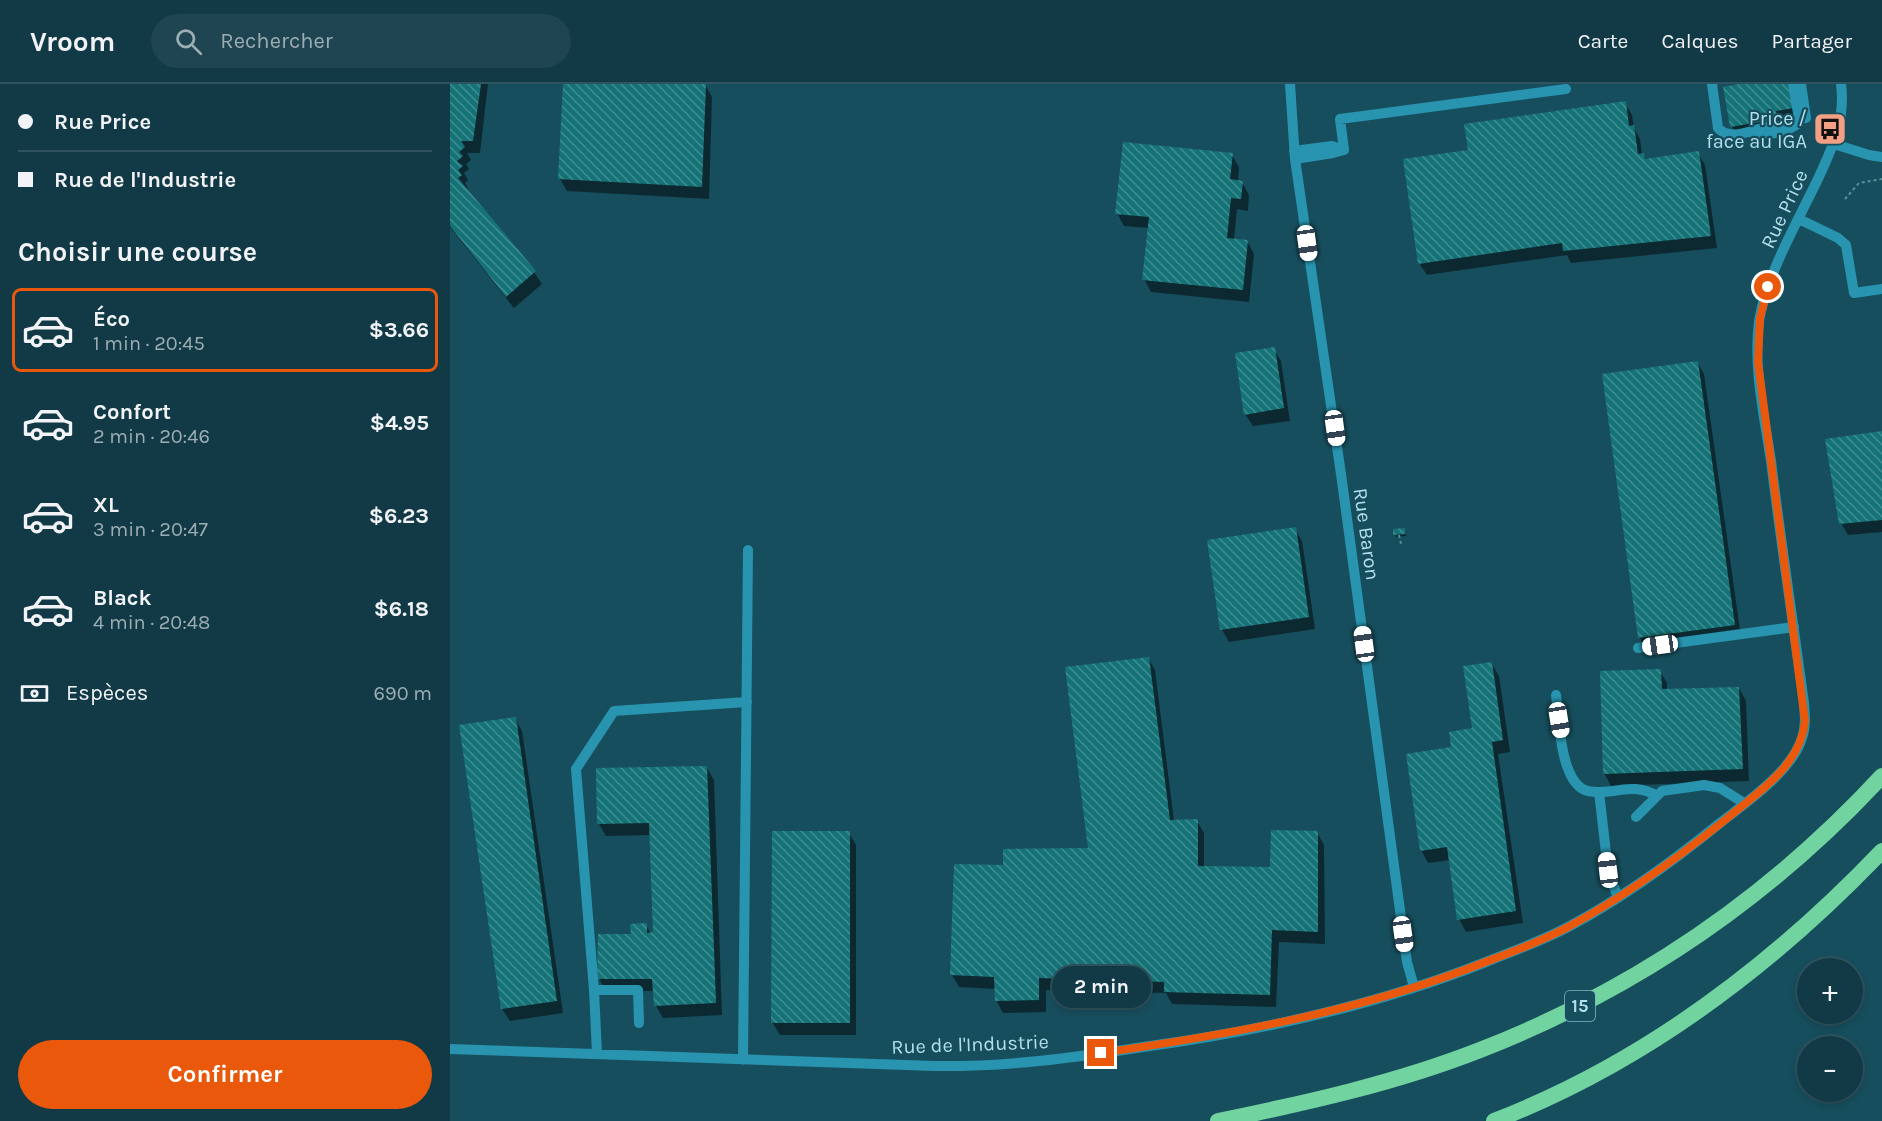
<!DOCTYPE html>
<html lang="fr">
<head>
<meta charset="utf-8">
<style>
  :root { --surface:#113a46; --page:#1e4551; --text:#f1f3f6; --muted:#9cadb3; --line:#30545f; --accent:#ea580c }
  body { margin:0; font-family:Karla,sans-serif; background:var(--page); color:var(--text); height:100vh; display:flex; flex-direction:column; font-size:22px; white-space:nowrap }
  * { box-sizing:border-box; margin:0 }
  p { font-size:20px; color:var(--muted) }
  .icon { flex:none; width:33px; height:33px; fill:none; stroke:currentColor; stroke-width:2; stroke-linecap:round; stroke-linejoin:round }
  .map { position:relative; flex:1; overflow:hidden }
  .side { display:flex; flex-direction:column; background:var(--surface); width:450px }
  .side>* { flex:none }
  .top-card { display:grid; align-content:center; height:132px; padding:0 18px; background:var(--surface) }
  .tools { position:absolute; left:1347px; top:874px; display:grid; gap:12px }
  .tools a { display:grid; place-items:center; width:66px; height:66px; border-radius:50%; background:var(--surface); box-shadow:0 3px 9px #0003,0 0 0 2px var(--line); font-size:30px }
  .end { position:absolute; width:27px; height:27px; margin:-14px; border:8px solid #ea580c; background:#fff; box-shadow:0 0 0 3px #fff }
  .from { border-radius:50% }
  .bubble { position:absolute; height:42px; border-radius:21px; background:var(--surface); box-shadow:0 3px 9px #0003,0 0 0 2px var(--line); font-size:20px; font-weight:700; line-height:42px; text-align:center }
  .car { position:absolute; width:18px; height:36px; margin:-18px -9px; border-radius:8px; box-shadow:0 0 4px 2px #0007; background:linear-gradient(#fff 24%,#345 0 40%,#fff 0 76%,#345 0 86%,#fff 0) }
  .top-card b { display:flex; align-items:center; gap:21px; height:57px; font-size:22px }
  .top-card b+b { border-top:2px solid var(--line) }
  .top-card i { width:15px; height:15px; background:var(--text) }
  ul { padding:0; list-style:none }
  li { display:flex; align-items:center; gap:18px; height:84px; margin:0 12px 9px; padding:0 6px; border:3px solid transparent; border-radius:9px }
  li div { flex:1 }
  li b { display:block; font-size:22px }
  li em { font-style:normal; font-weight:700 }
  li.current { border-color:var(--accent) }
  li>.icon { width:54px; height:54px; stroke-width:1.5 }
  h2 { padding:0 18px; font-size:27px; line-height:72px }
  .pay { display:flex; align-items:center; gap:15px; height:66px; padding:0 18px; font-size:22px }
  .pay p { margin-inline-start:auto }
  .button { display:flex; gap:12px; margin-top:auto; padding:12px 18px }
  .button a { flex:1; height:69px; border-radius:36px; background:var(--accent); color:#fff; font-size:24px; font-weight:700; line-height:69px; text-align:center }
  header { display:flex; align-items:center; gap:36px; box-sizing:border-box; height:84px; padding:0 30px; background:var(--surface); border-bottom:2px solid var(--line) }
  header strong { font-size:28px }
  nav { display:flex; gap:33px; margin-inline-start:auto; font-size:21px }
  .search { width:420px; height:54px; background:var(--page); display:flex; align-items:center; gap:15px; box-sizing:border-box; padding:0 21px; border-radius:33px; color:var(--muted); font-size:22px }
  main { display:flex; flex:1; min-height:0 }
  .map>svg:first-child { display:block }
</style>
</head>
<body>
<header>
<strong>Vroom</strong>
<div class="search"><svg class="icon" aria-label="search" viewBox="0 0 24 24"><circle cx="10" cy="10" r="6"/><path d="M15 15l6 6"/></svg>Rechercher</div>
<nav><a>Carte</a><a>Calques</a><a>Partager</a></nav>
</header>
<main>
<section class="side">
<div class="top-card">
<b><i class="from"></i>Rue Price</b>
<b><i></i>Rue de l'Industrie</b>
</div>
<h2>Choisir une course</h2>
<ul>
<li class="current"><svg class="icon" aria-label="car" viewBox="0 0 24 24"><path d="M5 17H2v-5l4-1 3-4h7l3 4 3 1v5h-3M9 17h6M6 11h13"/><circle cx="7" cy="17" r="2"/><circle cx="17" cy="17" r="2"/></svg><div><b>Éco</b><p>1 min · 20:45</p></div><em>$3.66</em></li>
<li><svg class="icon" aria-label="car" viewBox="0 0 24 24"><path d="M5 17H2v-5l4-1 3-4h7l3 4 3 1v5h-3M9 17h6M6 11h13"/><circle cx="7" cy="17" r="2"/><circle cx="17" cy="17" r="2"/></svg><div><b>Confort</b><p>2 min · 20:46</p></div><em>$4.95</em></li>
<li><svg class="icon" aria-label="car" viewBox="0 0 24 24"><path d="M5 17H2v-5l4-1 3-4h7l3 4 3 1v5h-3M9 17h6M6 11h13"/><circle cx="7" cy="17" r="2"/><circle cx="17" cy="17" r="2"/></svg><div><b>XL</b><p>3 min · 20:47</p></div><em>$6.23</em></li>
<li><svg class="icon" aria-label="car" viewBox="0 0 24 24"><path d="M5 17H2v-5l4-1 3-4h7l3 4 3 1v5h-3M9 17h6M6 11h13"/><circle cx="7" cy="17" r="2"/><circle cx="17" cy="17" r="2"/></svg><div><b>Black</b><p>4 min · 20:48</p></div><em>$6.18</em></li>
</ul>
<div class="pay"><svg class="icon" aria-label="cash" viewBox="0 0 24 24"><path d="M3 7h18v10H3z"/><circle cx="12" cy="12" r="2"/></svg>Espèces<p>690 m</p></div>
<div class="button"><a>Confirmer</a></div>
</section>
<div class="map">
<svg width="1432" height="1037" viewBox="0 0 1432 1037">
  <defs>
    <pattern id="building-back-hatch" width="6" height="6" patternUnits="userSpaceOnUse" patternTransform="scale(1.5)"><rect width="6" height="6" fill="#157377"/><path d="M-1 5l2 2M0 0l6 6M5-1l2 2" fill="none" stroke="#3f8d91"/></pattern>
  </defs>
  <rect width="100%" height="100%" fill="#174e5d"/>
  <path fill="#0007" d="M0,0H38L30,69H17L21,76L16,80L19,85L14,89L18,96L15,99L18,104L16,106L84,188L92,200L64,224L0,143Z
    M115,0H255L262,13L259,115L117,107L110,95Z
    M1298,0H1341L1350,36L1289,55L1282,42Z
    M1175,19L1182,31L1184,44L1190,55L1192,70L1197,76L1248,69L1255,81L1267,164L1121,179L1117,171L977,191L969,179L1019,67Z
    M782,71L789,83L788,98H792L799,111L798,127L787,125L784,156L797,157L804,170L799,218L701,208L694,195L699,144L674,142L667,129Z
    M824,265L831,277L840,337L803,342L795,330Z
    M1247,278L1254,290L1291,553L1197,566L1190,554L1153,291Z
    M1432,349V448L1398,451L1391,439L1377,356Z
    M845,445L852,457L865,545L779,558L772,546Z
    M954,445L956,452L946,453L944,446Z
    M698,574L705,586L724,737H747L754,749V783L822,784L867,748L874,761L875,860L829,858L826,923L722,920L716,909L596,906V928L553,929L546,916V905L509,903L502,891L554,783L640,766Z
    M1042,580L1049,592L1060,668L1048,670L1073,839L1016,848L1009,835L1000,776L978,779L971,766L1002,665L1024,646Z
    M1210,587L1217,599V606L1289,604L1296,617L1299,697L1161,702L1154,689Z
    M65,634L72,647L113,929L60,937L52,925Z
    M257,684L264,696L272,931L213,934L206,922L205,907H156L149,895L183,851L196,841L201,850L204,849L201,751L156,752L149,740L147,686Z
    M399,749L406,761V951H330L322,938Z"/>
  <path fill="url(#building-back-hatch)" d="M0,0H31L23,57H11L15,63L9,68L13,72L7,77L13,82L8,86L12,91L8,94L86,187L56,213L0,142Z
    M113,0H256L252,103L108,95Z
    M1289,0H1340L1344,24L1326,27L1328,35L1280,43L1273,3Z
    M1176,17L1179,42L1184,41L1188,70L1194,69L1195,75L1249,67L1261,152L1113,167L1112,159L968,180L953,75L1018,66L1014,40Z
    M673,58L783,69L780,95L793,97L791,115L781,114L777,154L798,156L793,206L692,196L699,133L665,130Z
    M825,263L834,324L794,331L785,269Z
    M1248,277L1285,541L1188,554L1152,290Z
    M1432,347V436L1389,440L1375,355Z
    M846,443L859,533L770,546L757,456Z
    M955,444V450L943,451V445Z
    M699,573L720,736L748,735V782L820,783L821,746L868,747V848L822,846L820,911L714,908V898L589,894V916L545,917L544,893L500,891L504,780L553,781V765L638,764L615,583Z
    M1042,578L1053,656L1042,658L1066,827L1007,836L997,763L970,767L956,670L1001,663L999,648L1022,644L1013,582Z
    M1211,585L1212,605L1289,603L1293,685L1153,690L1150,587Z
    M66,633L107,917L51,925L9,641Z
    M257,682L266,919L204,922L202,895H147L148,850H181L180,840L197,839V849L203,848L199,739L147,740L146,684Z
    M322,747H400V939H321Z"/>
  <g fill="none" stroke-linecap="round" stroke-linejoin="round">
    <path stroke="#5b8e9c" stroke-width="2" stroke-dasharray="3 3" stroke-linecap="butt" d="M1395,115L1409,99L1432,95
      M949,451L951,460"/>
    <path stroke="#2894af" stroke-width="10" d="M840,0L845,75L891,390L957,878L964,903
      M1262,0L1268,44C1280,57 1300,47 1315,43C1325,41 1335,41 1345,42
      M1349,35L1356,34L1351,0
      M1304,50L1332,49L1348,40L1349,35L1343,0
      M1384,60L1419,71L1432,73
      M894,66L890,35L1116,5
      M844,67L882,62L894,66
      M845,75L883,69L894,66
      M1349,135L1388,154L1396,161L1404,209L1432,205
      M1188,564L1344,543
      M1106,611C1109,635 1110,689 1131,704C1139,710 1153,708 1163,707C1179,704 1193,703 1207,712
      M1149,708L1158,786L1168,814
      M1186,733L1212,707L1254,701L1270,704L1294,719
      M144,906L147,970
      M189,939L188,906H144L126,685L164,627L297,618
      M0,965L484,982C555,983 623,974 693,963C810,947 925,922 1036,878C1063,867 1092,857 1118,843C1173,814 1222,778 1270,739C1297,718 1342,687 1352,654C1356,643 1355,631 1354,619C1343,538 1331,458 1321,377C1314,331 1303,283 1309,237C1316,193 1346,140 1366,99C1381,67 1396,37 1391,0
      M293,976L298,466"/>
    <path stroke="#71d39f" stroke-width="16" d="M768,1037C856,1019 946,999 1030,966C1184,906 1320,813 1432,692
      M1044,1037C1194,979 1322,882 1432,767"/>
  </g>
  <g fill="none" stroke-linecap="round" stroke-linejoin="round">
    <path stroke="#ea580c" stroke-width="8" d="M651,969C783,950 913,927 1038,877C1065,867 1092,857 1118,843C1174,813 1225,776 1275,736C1307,709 1351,682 1355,637L1308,278L1310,234L1318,203"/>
  </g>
  <defs>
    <g id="bus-square" transform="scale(1.725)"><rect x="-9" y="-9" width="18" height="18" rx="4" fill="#f39f83" stroke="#174e5d"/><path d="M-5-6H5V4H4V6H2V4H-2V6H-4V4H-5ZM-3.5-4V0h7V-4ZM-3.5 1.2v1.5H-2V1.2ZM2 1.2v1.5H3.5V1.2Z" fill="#111"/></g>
  </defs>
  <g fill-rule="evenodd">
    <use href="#bus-square" x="1380" y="45"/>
  </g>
  <g text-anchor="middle" stroke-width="4.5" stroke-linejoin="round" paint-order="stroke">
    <rect fill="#174e5d" stroke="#84b4c2" stroke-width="1.5" x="1115" y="907" width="30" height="30" rx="4.5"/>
    <g font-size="18" font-weight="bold" fill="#b2dfed">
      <text x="1130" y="928">15</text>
    </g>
    <g font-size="20" fill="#b2dfed" stroke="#174e5d" text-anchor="end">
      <text x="1357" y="41">Price /<tspan x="1357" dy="23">face au IGA</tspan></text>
    </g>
    <g font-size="20" fill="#b2dfed" stroke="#174e5d">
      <text transform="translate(1334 125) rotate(-65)" y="7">Rue Price</text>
      <text transform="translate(917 450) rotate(82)" y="7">Rue Baron</text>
      <text transform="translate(520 960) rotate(-2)" y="7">Rue de l'Industrie</text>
    </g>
  </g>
</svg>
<div class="tools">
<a>+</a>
<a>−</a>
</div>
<i class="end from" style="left:1318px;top:203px"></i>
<i class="end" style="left:651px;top:969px"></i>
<div class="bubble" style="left:602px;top:882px;width:99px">2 min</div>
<i class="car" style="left:857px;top:159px;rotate:172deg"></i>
<i class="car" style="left:885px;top:344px;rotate:172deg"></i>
<i class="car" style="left:914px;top:560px;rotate:352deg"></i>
<i class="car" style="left:1210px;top:561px;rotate:262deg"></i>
<i class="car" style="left:1109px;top:636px;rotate:171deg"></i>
<i class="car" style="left:1158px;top:786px;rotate:353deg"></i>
<i class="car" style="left:953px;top:850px;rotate:172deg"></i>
</div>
</main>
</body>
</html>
